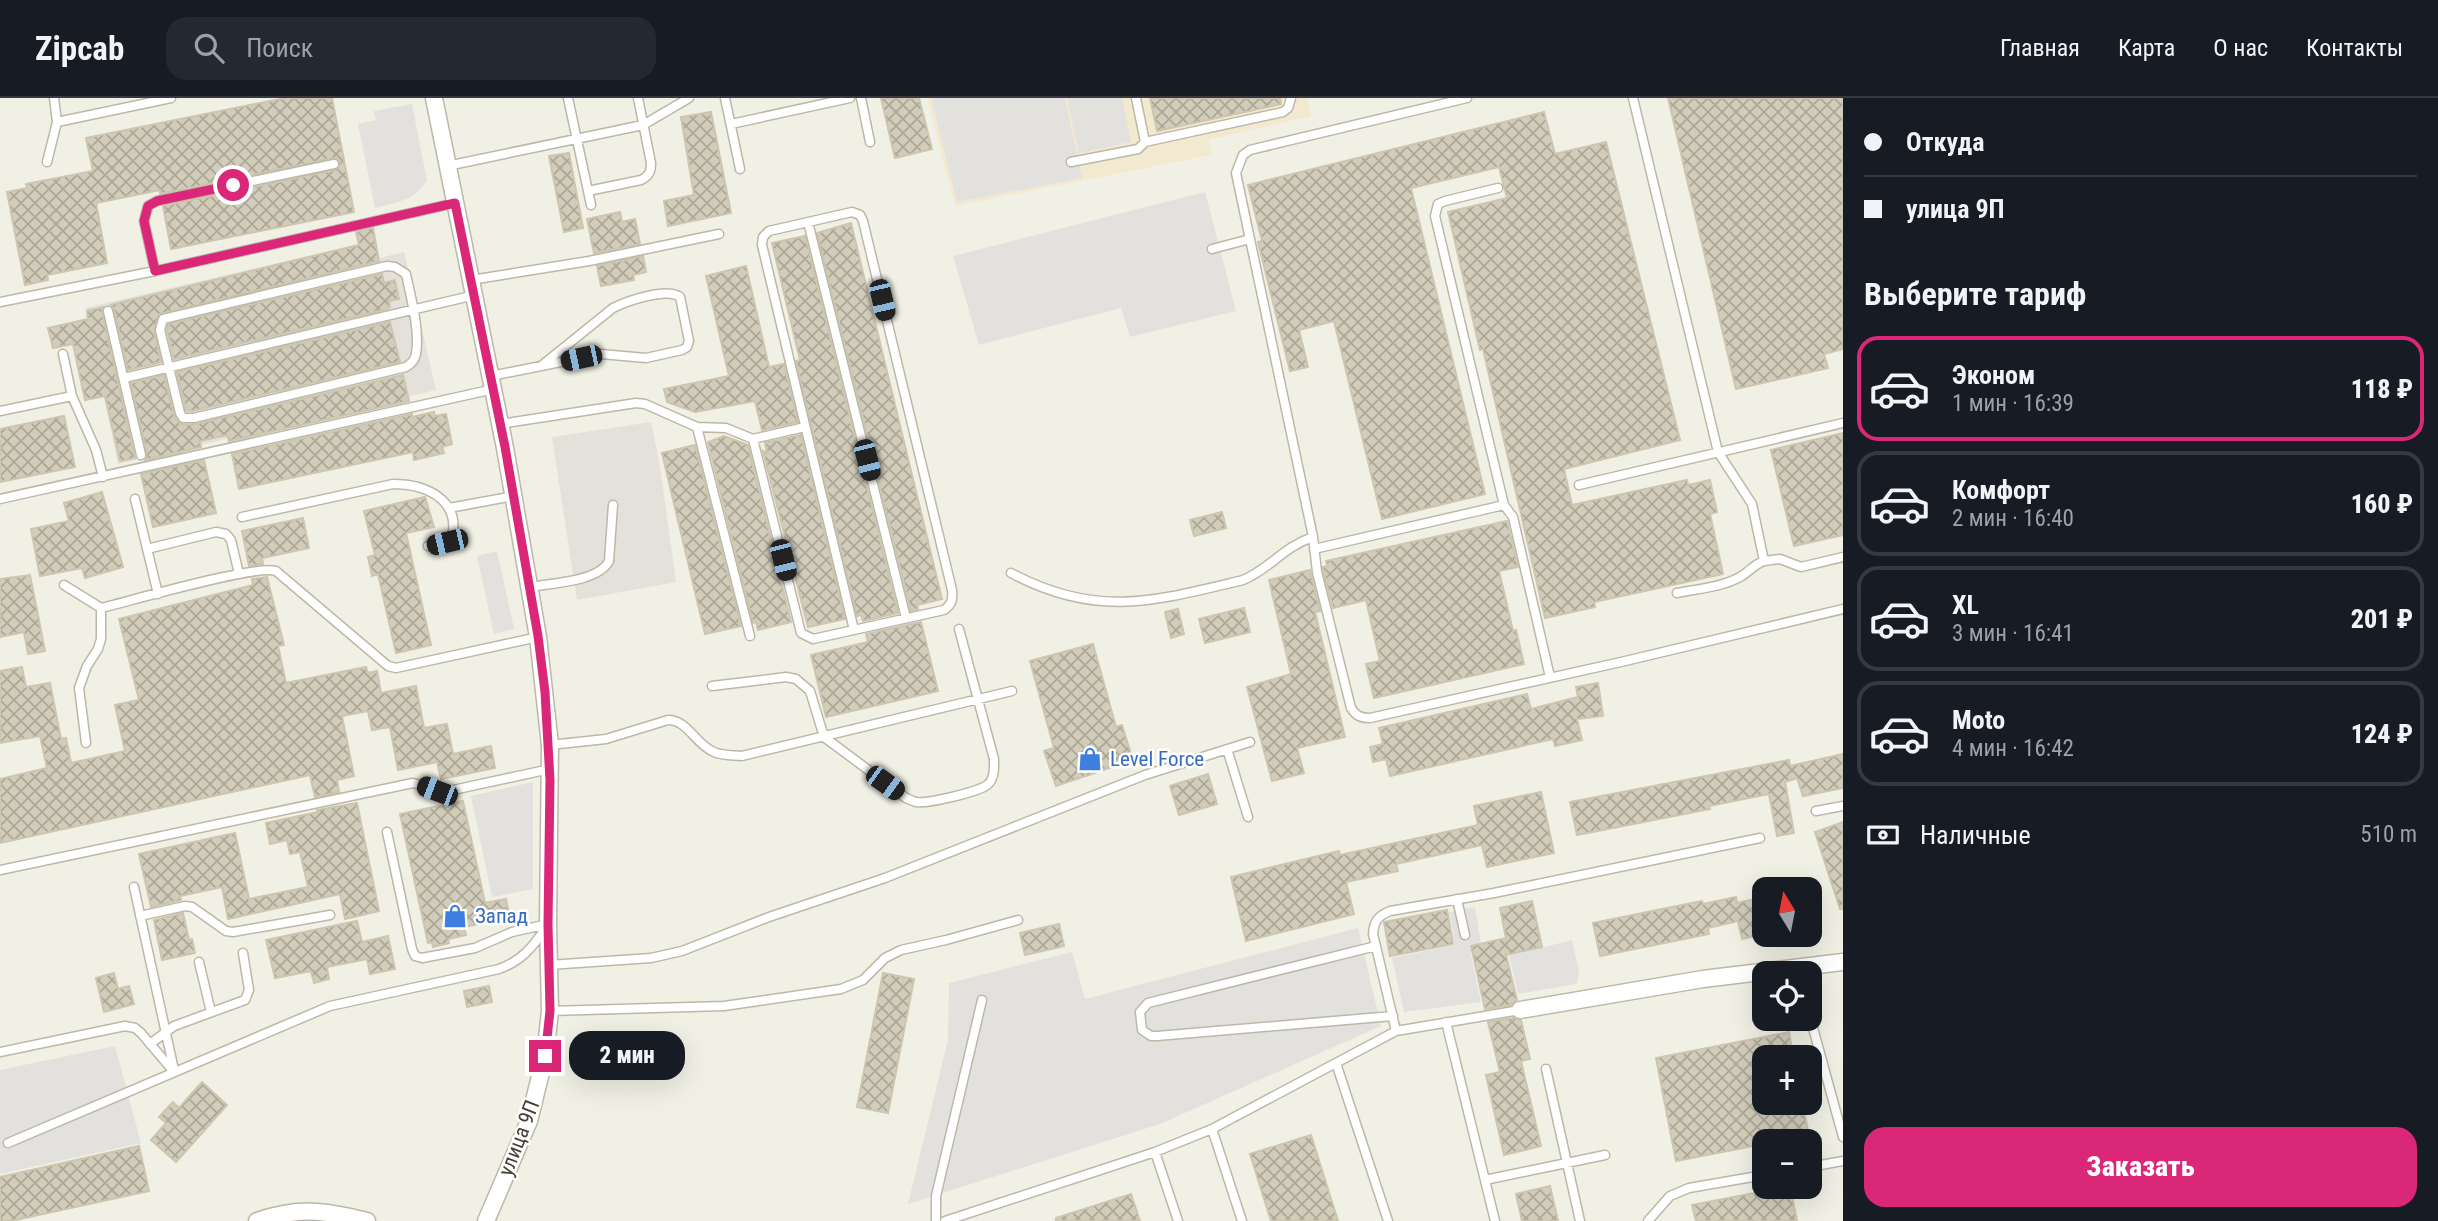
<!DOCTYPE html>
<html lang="ru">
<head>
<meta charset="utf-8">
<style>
  :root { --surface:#171b24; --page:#242831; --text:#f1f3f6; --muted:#9ea1a6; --line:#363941; --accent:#db2777 }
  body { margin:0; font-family:"Roboto Condensed",sans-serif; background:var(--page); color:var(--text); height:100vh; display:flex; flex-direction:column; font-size:26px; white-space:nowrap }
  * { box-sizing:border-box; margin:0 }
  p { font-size:23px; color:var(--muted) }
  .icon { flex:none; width:38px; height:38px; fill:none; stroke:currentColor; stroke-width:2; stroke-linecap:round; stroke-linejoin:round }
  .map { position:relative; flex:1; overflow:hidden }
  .details { display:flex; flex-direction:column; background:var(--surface); width:595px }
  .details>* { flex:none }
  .guide { display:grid; align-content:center; height:154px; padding:0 21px; background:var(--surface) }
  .needle { width:46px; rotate:350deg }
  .buttons { position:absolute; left:1752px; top:779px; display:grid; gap:14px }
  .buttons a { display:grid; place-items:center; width:70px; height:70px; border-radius:14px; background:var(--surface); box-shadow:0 7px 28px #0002; font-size:35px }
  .end { position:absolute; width:32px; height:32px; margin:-16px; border:9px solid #db2777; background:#fff; box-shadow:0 0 0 4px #fff }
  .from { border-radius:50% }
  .bubble { position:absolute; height:49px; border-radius:21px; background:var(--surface); box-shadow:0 7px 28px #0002; font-size:23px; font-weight:800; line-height:49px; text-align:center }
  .car { position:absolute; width:21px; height:42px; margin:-21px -10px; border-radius:9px; box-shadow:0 0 5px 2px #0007; background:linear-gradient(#222 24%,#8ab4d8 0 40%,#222 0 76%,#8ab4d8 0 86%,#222 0) }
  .guide b { display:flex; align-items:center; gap:24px; height:66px; font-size:26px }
  .guide b+b { border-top:2px solid var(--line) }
  .guide i { width:18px; height:18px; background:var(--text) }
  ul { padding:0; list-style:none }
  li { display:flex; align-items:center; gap:21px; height:105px; margin:0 14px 10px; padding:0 7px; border:4px solid var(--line); border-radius:21px }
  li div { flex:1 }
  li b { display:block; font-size:26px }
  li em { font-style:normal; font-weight:800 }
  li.active { border-color:var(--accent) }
  li>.icon { width:63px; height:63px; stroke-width:1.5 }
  h2 { padding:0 21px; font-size:32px; line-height:84px }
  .pay { display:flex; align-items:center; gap:18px; height:77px; padding:0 21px; font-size:26px }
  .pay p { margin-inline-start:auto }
  .primary-button { display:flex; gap:14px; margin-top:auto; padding:14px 21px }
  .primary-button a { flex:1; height:80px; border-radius:21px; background:var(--accent); color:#fff; font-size:28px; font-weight:800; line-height:80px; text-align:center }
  header { display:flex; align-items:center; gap:42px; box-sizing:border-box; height:98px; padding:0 35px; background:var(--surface); border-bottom:2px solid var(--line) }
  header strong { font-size:33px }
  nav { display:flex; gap:38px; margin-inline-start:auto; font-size:24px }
  .search { width:490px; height:63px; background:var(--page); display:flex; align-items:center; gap:18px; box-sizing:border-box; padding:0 24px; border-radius:21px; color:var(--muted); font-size:26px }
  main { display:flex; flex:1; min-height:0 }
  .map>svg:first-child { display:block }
</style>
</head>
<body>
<header>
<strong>Zipcab</strong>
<div class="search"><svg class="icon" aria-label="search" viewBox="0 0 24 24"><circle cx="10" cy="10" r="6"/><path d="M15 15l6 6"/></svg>Поиск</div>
<nav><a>Главная</a><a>Карта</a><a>О нас</a><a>Контакты</a></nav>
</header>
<main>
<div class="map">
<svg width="1843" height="1123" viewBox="0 0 1843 1123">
  <defs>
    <pattern id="building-cross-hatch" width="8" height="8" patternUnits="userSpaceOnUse" patternTransform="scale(1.75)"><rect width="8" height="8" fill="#d2cdbb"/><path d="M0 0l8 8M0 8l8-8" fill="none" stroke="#aca899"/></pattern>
  </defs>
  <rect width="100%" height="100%" fill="#f1f0e5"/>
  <path fill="#f3e9d1" d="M927,0H1307L1311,18L1209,42L1211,57L955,108Z"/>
  <path fill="#e4e1da" d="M358,146L363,164L404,154L436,292L118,366L85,210Z
    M651,324L660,368L676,484L577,502L552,339Z"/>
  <path fill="#e2e1dd" d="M931,0H1065L1082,80L957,104Z
    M1067,0H1122L1131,44L1079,55Z
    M412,6L427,83L414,97L399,104L375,110L358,26L376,22L374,13Z
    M1205,94L1236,213L1130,239L1121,210L979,247L953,158Z
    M497,453L514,531L494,536L477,458Z
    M533,684V791L492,799L471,698Z
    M1475,809L1481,845L1477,846L1478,852L1470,854L1481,904L1404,914L1392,860L1455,847L1449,814Z
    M1358,830L1381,928L1160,1026L908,1106L948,942L949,885L1072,854L1085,901Z
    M1572,842L1579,874L1577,886L1518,896L1509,858Z
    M115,948L141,1045L0,1076V972Z"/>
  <path fill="url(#building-cross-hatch)" stroke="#cdc5af" stroke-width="2" d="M285,0H332L354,114L171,151L163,108L335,72L340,65L338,61L333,60L160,96V92L96,105L107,165L47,177L48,182L25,187L7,94L27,90L26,86L93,73L86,40Z
    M881,0H919L932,51L895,60Z
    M1150,0H1280L1281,6L1157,33Z
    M1668,0H1843V251L1824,256L1828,270L1736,291Z
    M711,14L731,115L668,128L664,103L694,97L681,19Z
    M1544,14L1555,56L1606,44L1680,342L1564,371L1572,407L1687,382L1688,387L1710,382L1717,414L1710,416L1723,476L1594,504L1595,509L1545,520L1483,251L1480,252L1448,114L1507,100L1499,69L1411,90L1485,396L1382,421L1334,223L1299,232L1308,269L1290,273L1258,144L1262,143L1248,87Z
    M569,55L583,130L564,134L549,58Z
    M620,114L622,124L635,121L640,146L594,155L587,121Z
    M851,125L942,501L917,507L918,511L911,513L817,135Z
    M373,130L379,163L159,216L154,233L161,264L128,272L114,212L111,207L114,206L359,147L356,134Z
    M805,138L898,515L863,523L861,517L857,518L796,263L800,262L772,145Z
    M643,158L646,174L633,177L634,182L601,188L597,168Z
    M746,168L769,269L784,266L798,324L762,332L755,303L695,314L667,304L664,291L729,278L706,178Z
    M382,176L384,185L395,182L399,201L389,203L390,209L387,211L174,261L167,232L168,226Z
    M103,209L102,214L135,360L120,363L105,298L85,302L73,246L53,250L48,230L88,221L87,213Z
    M390,224L400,264L193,313L186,312L177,274Z
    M164,277L174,317L178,324L183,327L196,326L403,277L409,303L229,343L227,337L200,343L201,349L145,362L147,356L131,285Z
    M434,314L435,318L446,316L452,346L442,349L444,355L414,362L413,354L239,391L232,356L412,316V319Z
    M64,318L75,369L0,384V331Z
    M1843,335V437L1794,448L1771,352Z
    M801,337L845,521L808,529L763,353L767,355L765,345Z
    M724,338L748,347L791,524L758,532L756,524L753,525L708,344Z
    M695,347L741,528L705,536L662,355Z
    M204,362L216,415L153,429L141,376Z
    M102,394L123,469L85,480L82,470L40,478L31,431L69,423L64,405Z
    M425,399L434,429L406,435L431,547L396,555L378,476L372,478L368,459L375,457L364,413Z
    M1222,414L1226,430L1194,438L1190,422Z
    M303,420L309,450L262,460L263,466L249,468L242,433Z
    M1507,423L1518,469L1499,473L1513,533L1516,532L1524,566L1374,600L1366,566L1380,563L1366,502L1333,510L1323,473V469L1327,468L1326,463Z
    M1310,472L1320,513L1315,514L1345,639L1297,650L1304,675L1272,683L1247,589L1291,576L1269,482Z
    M30,477L45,553L28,556L24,534L0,539V481Z
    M267,479L284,547L278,548L286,585L366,569L368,575L377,573L381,595L416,588L424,630L447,626L453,656L491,648L495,670L441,681L437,664L398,672L390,629L372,632L368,613L342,618L354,678L337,682L339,694L315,699L310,677L0,745V681L47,670L40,638L0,645V573L22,569L26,589L50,585L61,641L66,640L71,665L125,653L115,607L139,602L119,521L253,487L252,481Z
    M1244,510L1250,534L1205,545L1199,521Z
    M1178,511L1184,536L1171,540L1165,514Z
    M921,524L938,593L826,619L811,557L868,544L866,536Z
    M1093,546L1116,629L1122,627L1133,662L1056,688L1044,653L1054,650L1030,563Z
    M1598,585L1603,618L1577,621L1582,642L1555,648L1553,641L1390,678L1386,661L1373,664L1370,649L1383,646L1379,630L1527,596L1531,611L1578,599L1576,589Z
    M1843,656V690L1803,698L1797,680L1785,684L1794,735L1777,738L1769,696L1709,708L1710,711L1577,737L1570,704L1789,662L1790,668Z
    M1208,676L1217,706L1179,717L1170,688Z
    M1541,694L1554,755L1487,769L1482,747L1396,766L1398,773L1346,784L1354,816L1246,843L1231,779L1339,753L1340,757L1478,727L1474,708Z
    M463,703L485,805L506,801L509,816L488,821L489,824L464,829L466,837L448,841L449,845L433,849L432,844L428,845L400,716Z
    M357,705L379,813L345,821L340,796L228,821L222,789L180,798L181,802L151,809L139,756L235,735L249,801L308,789L300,754L290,756L287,742L270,746L266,725L318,714L317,712Z
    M1843,724V811H1840L1815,734Z
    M1736,799L1737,805L1764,799V836L1742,841L1738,823L1708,830L1709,836L1600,858L1593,825L1702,803L1703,806Z
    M1532,803L1542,849L1506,857L1517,902L1511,907L1485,911L1471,848L1506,840L1500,810Z
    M1447,812L1453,846L1390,858L1384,824Z
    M183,815L189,842L192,841L195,855L162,862L154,822Z
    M357,823L362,844L388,838L395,871L370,876L367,861L327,869L329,881L314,885L311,873L275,880L266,842Z
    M1059,826L1064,848L1025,857L1020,835Z
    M114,875L118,891L129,888L134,906L104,914L96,880Z
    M883,875L914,881L888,1015L857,1009Z
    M489,888L492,904L467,909L464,893Z
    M1513,920L1521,922L1530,961L1521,963L1541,1048L1504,1057L1486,977L1500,974L1488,924Z
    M1789,934L1793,959H1764V1004H1802L1809,1037L1778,1043H1764V1046L1676,1063L1656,960Z
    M202,984L227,1007L176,1064L151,1042L166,1025L159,1019L173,1004L179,1010Z
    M1311,1037L1338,1123H1271L1250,1056Z
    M139,1048L149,1093L11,1123H0V1079Z
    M1550,1088L1558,1123H1522L1516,1096Z
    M1790,1088L1797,1123H1696L1692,1107Z
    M1131,1096L1140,1123H1056V1120Z"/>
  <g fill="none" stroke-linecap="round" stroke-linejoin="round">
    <g stroke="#bcb8a8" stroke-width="11">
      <path id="lane" d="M54,0L57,24
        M568,0L591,107
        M725,0L740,71
        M861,0L870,44
        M1136,0L1145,44
        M1467,0L1250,52L1243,57L1236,75L1313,439L1317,474L1351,610C1356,618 1361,620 1370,620L1621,564L1843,511
        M1633,0L1718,354L1752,406L1764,463C1753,467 1749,474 1740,479C1722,489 1697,491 1677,495
        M731,26L850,0
        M47,64L57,24L171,0
        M1071,64L1138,51L1145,44L1283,14L1288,10L1291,0
        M447,68L643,27L689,0
        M588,93L641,82C649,78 651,74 651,65L638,0
        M808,124L906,520
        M1212,151L1250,141
        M387,168L395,169L406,176C411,200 420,232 416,256C415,262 411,266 406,269L194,320H183L180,315L160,232L163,221Z
        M155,173L144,123L148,108L157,103L334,66
        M471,182L589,163L719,136
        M0,204L155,173L455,105
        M108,213L141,357
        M63,256L72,298
        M491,278L601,256L646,260L682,252L687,249L689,243L680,199C667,189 627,203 613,210L541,268
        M124,280L475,197
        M0,313L72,298L96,352L103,379
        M500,326L636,305L645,306L697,329L750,538
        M697,329L726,330L753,341L805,329
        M753,341L801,535L813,541L944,512C952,506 953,502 952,492L863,123L860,117L852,114L769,133L763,139L762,147L854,532
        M1579,387L1843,325
        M0,401L494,291
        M135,401L158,496
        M1504,407L1513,419L1550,579
        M449,410L514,398
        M242,419L393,386C425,386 461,401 452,440L447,444L428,448
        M147,451L216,434L226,436L231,442L239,476
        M1314,451L1504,407L1435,118L1438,106L1445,103L1498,90
        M1764,463L1780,461L1801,469L1843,459
        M1011,475C1097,521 1155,503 1243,482C1270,471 1283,449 1313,439
        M64,487L101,510
        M530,489C552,485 598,484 609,463L613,407
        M712,588L786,579L796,581L810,593L824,639L906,700C906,700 915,704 916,704C927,706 978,694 987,687C995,681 994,670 994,661L959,531
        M86,645L79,590L87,568L98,551L101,541V510C130,503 257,466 276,473L388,568L396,570L538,539
        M550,647L606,641L668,622C688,622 695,646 714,654C723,658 733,657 742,658L1012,593
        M1227,651L1248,719
        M1816,713L1843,708
        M387,734L412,851L415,858L422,860L475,850L512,834L548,826
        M0,772L413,685L444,694L550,671
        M134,789L174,972
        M1457,801L1465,837
        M140,818L185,808L192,809L226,833L233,834L330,817
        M1376,848L1148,905L1140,914L1142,932L1151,938H1157L1393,918
        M199,864L211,914
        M549,867L651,860L682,853L769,819L885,780L1145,677L1250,644
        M1520,912L1396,933L1373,836C1374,823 1378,818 1390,813L1494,795L1760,740
        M550,913L724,908L841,891L863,882L885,860L901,852L946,842L1018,822
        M1810,919L1843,1039
        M1446,924L1495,1123
        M150,946L174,928L245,902L249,892L243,855
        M0,954L125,928L135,930L141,935L174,974
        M1336,965L1388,1123
        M1546,971L1580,1123
        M1212,1031L1242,1123
        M8,1045L330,908L499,871C521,863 532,850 545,831
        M1155,1054L1178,1123
        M1810,1069L1843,1063
        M1485,1082L1605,1057
        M936,1123V1098L982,902
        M945,1123L1155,1054L1212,1031L1396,933
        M1648,1123L1670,1098L1689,1090L1764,1077"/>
    </g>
    <g stroke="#bcb8a8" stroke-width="19">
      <path id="street" d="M434,0L505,350L538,539L550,647L548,826L550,913L545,958L529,1023L486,1123
        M1520,912L1703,881L1843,864
        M257,1123C299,1109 324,1112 367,1123"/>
    </g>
    <use href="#lane" stroke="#fff" stroke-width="8"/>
    <use href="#street" stroke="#fff" stroke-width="16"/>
  </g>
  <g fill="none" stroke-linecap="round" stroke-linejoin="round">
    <path stroke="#db2777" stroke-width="9" d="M233,87L157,103L148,108L144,123L155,173L455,105L505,349L538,538L545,594L550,682L548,826L550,913L545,958"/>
  </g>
  <defs>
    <g id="shop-bare" transform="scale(1.89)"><path d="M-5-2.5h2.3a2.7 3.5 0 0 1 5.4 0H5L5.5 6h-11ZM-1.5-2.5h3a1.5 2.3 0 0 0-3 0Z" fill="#3f7fe0" stroke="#fff" stroke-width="2.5" paint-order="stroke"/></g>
  </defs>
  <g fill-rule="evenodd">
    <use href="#shop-bare" x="1090" y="661"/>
    <use href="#shop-bare" x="455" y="818"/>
  </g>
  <g text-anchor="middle" stroke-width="5" stroke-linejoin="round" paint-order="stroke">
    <g font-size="21" fill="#366cbe" stroke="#fff" text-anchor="start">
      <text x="1110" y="668">Level Force</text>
      <text x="475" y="825">Запад</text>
    </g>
    <g font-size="21" fill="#444035" stroke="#fff">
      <text transform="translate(519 1040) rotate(-69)" y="7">улица 9П</text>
    </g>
  </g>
</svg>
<div class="buttons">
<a><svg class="needle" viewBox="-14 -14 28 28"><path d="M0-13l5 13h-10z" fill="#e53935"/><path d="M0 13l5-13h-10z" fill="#9ea1a6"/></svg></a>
<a><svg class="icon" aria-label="locate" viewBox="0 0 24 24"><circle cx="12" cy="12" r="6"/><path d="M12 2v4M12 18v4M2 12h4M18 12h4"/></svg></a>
<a>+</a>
<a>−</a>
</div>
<i class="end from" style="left:233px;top:87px"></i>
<i class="end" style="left:545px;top:958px"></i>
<div class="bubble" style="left:569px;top:933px;width:116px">2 мин</div>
<i class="car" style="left:882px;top:202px;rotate:167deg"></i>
<i class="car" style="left:581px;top:260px;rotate:258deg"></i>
<i class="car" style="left:867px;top:362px;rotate:166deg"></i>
<i class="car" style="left:447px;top:444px;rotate:257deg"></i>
<i class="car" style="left:783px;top:462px;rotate:166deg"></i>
<i class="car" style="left:885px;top:685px;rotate:126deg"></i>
<i class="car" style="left:437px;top:693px;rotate:291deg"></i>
</div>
<section class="details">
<div class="guide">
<b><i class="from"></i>Откуда</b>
<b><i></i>улица 9П</b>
</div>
<h2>Выберите тариф</h2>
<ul>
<li class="active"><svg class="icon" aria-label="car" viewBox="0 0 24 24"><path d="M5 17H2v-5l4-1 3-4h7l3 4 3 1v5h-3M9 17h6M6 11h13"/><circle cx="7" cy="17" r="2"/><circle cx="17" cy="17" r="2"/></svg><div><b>Эконом</b><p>1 мин · 16:39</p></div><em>118 ₽</em></li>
<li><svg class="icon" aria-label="car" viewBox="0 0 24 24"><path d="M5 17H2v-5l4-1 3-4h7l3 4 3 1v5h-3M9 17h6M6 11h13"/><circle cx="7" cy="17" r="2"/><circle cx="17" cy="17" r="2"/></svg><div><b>Комфорт</b><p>2 мин · 16:40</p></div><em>160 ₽</em></li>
<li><svg class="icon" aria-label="car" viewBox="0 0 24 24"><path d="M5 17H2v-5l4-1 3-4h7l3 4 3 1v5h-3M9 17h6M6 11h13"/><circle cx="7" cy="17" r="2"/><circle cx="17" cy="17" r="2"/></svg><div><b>XL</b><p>3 мин · 16:41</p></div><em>201 ₽</em></li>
<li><svg class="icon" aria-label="car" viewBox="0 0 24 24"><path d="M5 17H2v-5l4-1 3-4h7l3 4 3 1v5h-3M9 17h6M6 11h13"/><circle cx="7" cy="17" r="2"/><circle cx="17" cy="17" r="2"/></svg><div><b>Moto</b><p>4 мин · 16:42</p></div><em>124 ₽</em></li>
</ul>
<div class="pay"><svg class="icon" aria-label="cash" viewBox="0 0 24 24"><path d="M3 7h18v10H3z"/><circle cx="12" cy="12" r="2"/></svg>Наличные<p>510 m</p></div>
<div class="primary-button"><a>Заказать</a></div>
</section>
</main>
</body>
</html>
